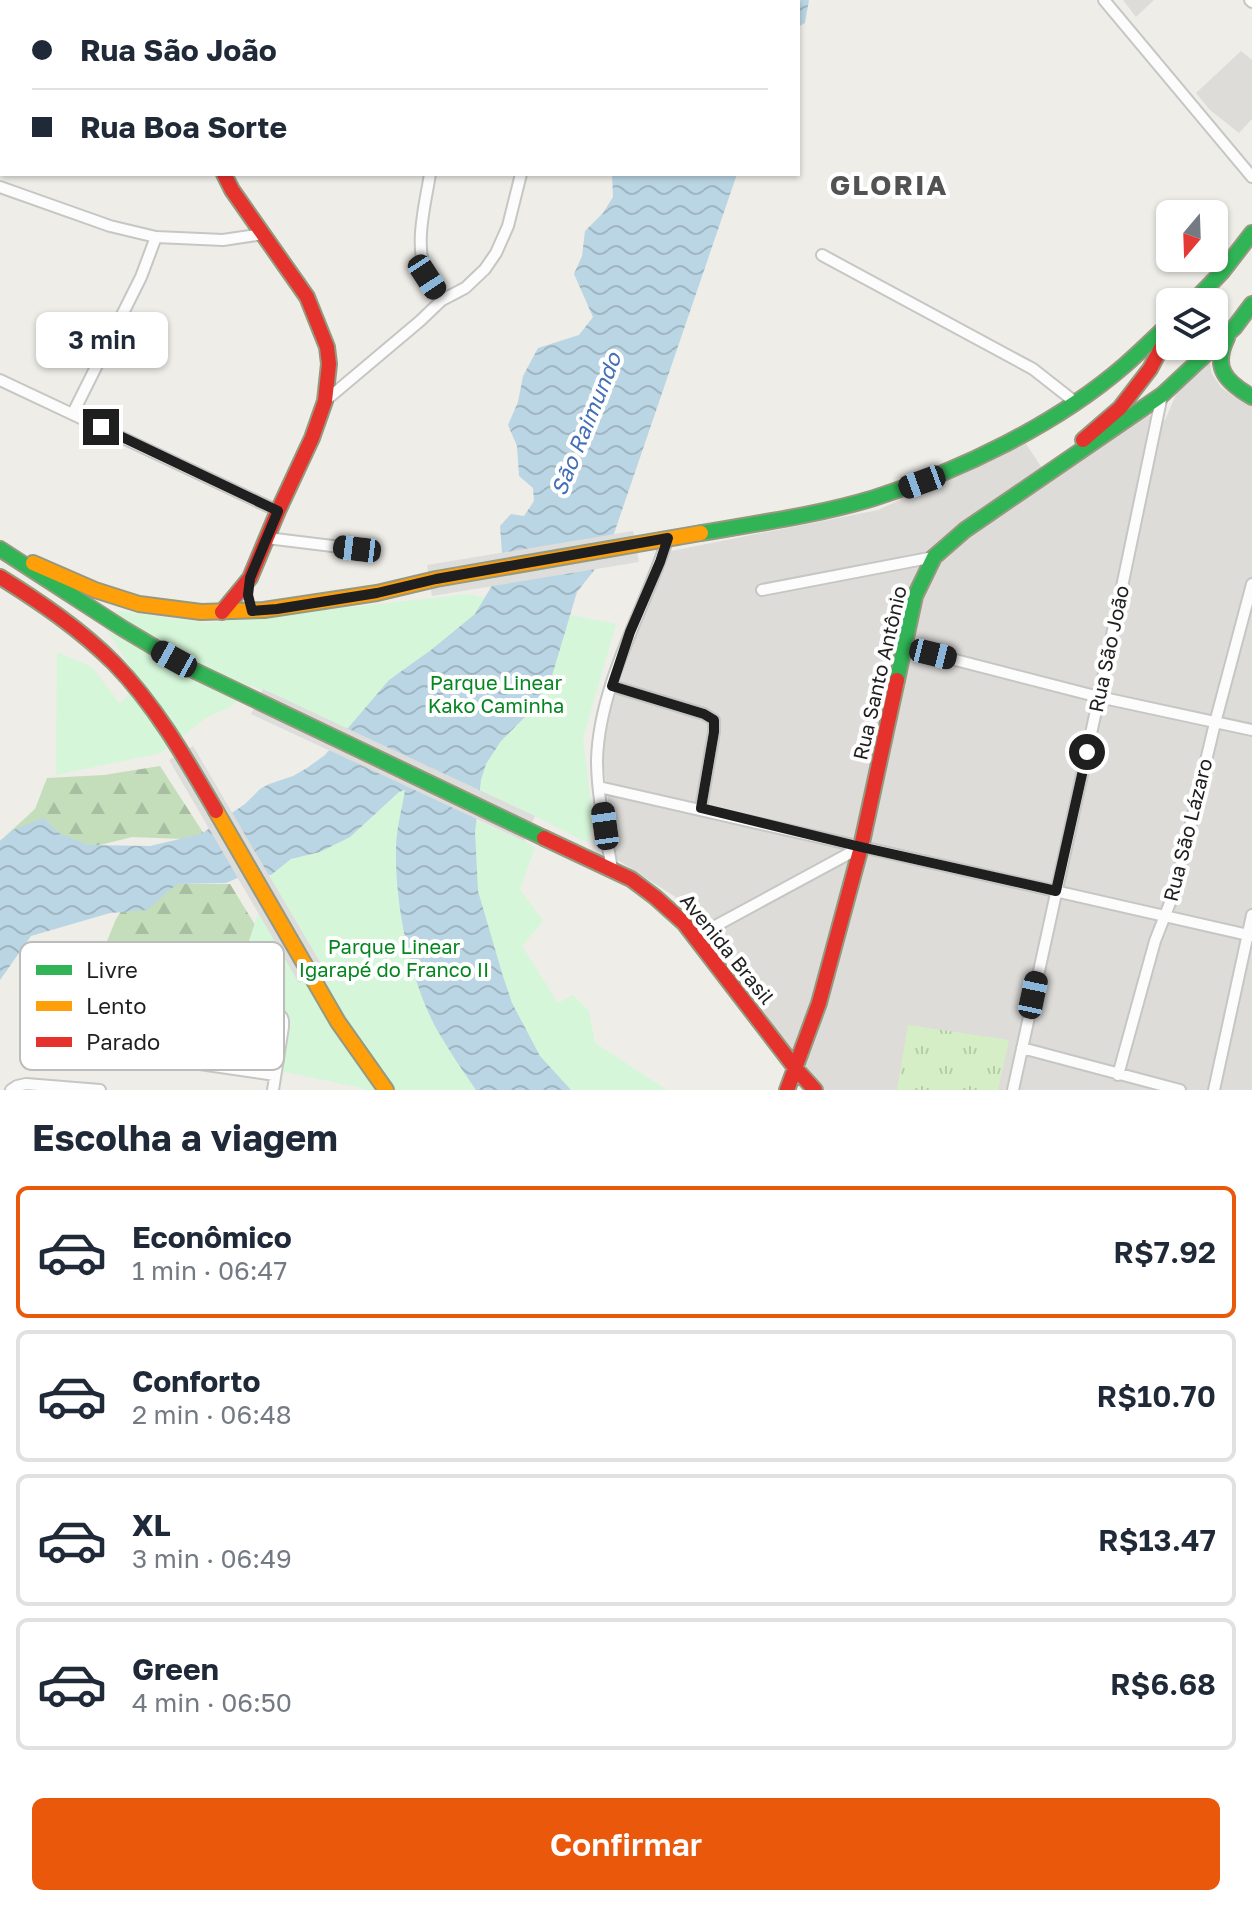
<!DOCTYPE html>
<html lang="pt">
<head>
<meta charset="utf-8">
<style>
  :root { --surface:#fff; --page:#f6f6f7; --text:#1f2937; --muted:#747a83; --line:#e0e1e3; --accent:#ea580c }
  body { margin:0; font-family:"Golos Text",sans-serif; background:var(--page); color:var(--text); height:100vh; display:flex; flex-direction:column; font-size:30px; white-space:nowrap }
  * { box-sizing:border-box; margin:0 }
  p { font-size:26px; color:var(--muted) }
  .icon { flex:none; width:44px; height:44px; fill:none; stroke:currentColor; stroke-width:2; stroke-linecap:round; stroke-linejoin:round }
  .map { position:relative; height:1090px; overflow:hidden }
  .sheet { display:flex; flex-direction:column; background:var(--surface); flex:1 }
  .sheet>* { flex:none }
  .top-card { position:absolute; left:0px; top:0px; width:800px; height:176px; box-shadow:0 2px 6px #0004; display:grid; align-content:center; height:176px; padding:0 32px; background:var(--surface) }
  .needle { width:52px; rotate:199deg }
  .controls { position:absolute; left:1156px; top:200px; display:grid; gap:16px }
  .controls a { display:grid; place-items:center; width:72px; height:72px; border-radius:12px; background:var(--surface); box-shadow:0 2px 6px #0004; font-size:40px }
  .end { position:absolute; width:36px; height:36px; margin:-18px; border:10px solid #1f1f1f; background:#fff; box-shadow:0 0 0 4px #fff }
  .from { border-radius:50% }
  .bubble { position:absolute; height:56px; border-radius:12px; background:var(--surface); box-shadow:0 2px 6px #0004; font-size:26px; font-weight:600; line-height:56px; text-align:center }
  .car { position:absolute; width:24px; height:48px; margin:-24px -12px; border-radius:10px; box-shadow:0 0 6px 2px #0007; background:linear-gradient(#222 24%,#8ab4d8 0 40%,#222 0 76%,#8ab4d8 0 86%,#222 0) }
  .top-card b { display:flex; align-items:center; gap:28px; height:76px; font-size:30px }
  .top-card b+b { border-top:2px solid var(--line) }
  .top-card i { width:20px; height:20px; background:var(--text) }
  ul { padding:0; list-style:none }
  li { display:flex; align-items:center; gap:24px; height:132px; margin:0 16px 12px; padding:0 16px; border:4px solid var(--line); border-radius:12px }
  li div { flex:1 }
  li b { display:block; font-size:30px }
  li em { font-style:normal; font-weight:600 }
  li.current { border-color:var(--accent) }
  li>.icon { width:72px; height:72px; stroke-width:1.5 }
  h2 { padding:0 32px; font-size:36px; line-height:96px }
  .button { display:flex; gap:16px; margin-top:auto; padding:16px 32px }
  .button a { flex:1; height:92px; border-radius:12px; background:var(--accent); color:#fff; font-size:32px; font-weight:600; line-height:92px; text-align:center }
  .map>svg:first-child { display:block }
</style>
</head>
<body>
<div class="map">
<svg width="1252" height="1090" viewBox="0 0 1252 1090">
  <defs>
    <pattern id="grass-tufts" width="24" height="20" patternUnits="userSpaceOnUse" patternTransform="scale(2)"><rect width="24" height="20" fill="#d6eec5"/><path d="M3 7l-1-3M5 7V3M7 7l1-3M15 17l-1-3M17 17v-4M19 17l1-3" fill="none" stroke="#b7cca9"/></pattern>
    <pattern id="forest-firs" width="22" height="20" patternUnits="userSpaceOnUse" patternTransform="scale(2)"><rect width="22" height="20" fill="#c4debb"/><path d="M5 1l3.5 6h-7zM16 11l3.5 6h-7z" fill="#a8bea0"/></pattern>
    <pattern id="water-waves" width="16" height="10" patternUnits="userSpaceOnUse" patternTransform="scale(2)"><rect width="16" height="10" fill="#bad5e3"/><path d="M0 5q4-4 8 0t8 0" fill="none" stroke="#9fb6c2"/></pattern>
  </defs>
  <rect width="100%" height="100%" fill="#eeede8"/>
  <path fill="#dddcd9" d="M1123,0H1154L1136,17Z
    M1241,51L1252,60V119L1239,133L1210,110L1196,93Z
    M1207,352L1212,374L1221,387L1233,396L1252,401V1090H825L798,1061L710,933L674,896L616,859L600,739L640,611L666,552L878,510L1024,441L1046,474L1144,414L1165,420L1182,381Z"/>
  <path fill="url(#grass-tufts)" d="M908,1025L1009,1040L998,1090H897Z"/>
  <path fill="url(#forest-firs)" d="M160,766L208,840L132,837L40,860L0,913V841L35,809L47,778L104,775Z
    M161,884H230L293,987C226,986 160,978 93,975L116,919L136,889Z"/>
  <path fill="#d5f6d9" d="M468,594L616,624L583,738L593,823L588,843L535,816L251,685L231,707L207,717L161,753L56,775L57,652L92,667L120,704L140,681L102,623L116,611L207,623Z
    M405,789L524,841L535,848L520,889L543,921L522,946L558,1003L573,995L589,1011L595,1043L667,1090H362V1088L271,1069L279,1013L228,1003L271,875L291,859L320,852L350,837L399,792Z"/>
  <path fill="url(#water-waves)" d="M595,0H809L805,23L798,27V2H594Z
    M612,174H737L607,554L577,592L551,679L525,717L501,741L486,764L481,780L475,832L478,891L502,973L512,1003L540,1056L571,1090H476C462,1070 448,1049 436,1028C410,980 395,905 396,850C396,829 402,809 405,790L399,792L350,837L320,852L291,859L271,875L242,876L226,883L177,884L147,910L110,913L31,936L0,980V841L13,830L44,818L59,833L88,845L150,846L201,834L245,804L260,789L269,784L293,776L307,768L325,755L389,680L431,650L475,614L503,567L500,526L511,514L524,516L534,501L533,488L519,476L517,446L508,425L518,402L523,376L538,348L579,335L593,317L574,274L582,256L585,231L603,213L613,197Z"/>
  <path fill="#dddddb" d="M633,531L639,562L432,596L427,565Z
    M263,689L535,816L524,841L251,714Z
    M193,746L324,969L299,983L169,760Z"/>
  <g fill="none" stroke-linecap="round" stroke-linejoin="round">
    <g stroke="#c6c6c4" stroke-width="14">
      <path id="street" d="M4,0L5,2
        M418,0L430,2
        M1104,0L1252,177
        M1250,0L1252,2
        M107,2L108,0
        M553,2L554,0
        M430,174C425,206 413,247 428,278C431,285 437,293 442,300
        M0,187L110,226L156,237L223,240L263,234
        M822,255L1033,369L1075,402
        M0,380L278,511
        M325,401L420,321L442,300L465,288L485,269L496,253L508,226L521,174
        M73,413L141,277L156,237
        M267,538L357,549
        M762,590L934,557
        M905,647L1099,697L1252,730
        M612,686L704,714L714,720V732L701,808
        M599,787L1252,936
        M612,869C606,834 597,796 597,760C599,684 645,609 668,538
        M695,937L861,847
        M204,998C218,1000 272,1006 280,1015C284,1019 283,1022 283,1027L273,1090
        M94,1008L85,1043L86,1046L89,1048L275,1075
        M1022,1048L1180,1090
        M1118,1075L1155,941L1175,890L1215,723L1252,584
        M11,1090L17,1086L26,1084L100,1090
        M1013,1090L1099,697L1162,395
        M1214,1090L1252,915"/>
    </g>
    <g stroke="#94997f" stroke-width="18">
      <path id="fast" d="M205,2L206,0
        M1193,302L1222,272L1252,233
        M1227,338C1212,368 1226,382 1252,397
        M701,533C759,523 818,515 874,498C960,471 1057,424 1125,365C1141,351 1155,337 1170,323
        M0,549L122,628L191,669L544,838
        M897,680L915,596L934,557L965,530L1162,395L1234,328L1252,304"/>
    </g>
    <g stroke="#94997f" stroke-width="18">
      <path id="slow" d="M33,563L95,590L139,604L201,612L264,610L377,593L436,579L701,533
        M216,811L338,1022L386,1090"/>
    </g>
    <g stroke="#94997f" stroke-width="18">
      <path id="jam" d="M1083,440L1120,408L1150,369L1170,331
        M0,577C40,602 80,629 114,663C156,706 186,759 216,811
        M222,612L250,578L278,511L312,438L325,401L329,364L327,347L307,297L232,190L224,174
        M544,838L631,879L655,897L684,923L796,1069L815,1090
        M787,1090L819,1003L861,847L897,680"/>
    </g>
    <use href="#street" stroke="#fcfcfc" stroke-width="10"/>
    <use href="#fast" stroke="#30b455" stroke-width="14"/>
    <use href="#slow" stroke="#ff9f0a" stroke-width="14"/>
    <use href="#jam" stroke="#e5322d" stroke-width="14"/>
  </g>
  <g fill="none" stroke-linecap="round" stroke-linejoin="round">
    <path stroke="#1f1f1f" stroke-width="10" d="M101,427L278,511L250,578L248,595L252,611L277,609L377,593L436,579L668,538L660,562L630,632L612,686L704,714L714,720V732L701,808L861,847L1056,891L1087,752"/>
  </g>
  <g text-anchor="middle" stroke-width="8" stroke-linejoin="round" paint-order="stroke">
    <g font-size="20" fill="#1f1f1f" stroke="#fff">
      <text transform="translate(1109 649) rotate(-78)" y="7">Rua São João</text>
      <text transform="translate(880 673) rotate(-77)" y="7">Rua Santo Antônio</text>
      <text transform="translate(1188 830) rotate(-76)" y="7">Rua São Lázaro</text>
      <text transform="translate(727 949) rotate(51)" y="7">Avenida Brasil</text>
    </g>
    <g font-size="20" fill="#058620" stroke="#fff">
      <text x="496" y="690">Parque Linear<tspan x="496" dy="23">Kako Caminha</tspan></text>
      <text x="394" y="954">Parque Linear<tspan x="394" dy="23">Igarapé do Franco II</tspan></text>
    </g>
    <g font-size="22" font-style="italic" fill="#456fb6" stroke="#fff">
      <text transform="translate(586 424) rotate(-68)" y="8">São Raimundo</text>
    </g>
    <g font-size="28" font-weight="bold" letter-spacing="2" fill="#525252" stroke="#fff">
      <text x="889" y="195">GLORIA</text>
    </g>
  </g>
  <rect x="20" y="942" width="264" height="128" rx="12" fill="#fff" stroke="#bcbcbc" stroke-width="2"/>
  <rect x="36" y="965" width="36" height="10" fill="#30b455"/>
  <rect x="36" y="1001" width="36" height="10" fill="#ff9f0a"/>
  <rect x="36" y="1037" width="36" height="10" fill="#e5322d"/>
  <g font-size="22" fill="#1f1f1f">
    <text x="86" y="978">Livre</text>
    <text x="86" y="1014">Lento</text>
    <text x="86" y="1050">Parado</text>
  </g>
</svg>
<div class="controls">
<a><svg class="needle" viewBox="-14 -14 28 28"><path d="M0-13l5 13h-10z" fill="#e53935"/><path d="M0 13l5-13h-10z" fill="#747a83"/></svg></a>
<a><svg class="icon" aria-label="layers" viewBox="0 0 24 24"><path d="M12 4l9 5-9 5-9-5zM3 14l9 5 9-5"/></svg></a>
</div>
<i class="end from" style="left:1087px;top:752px"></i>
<i class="end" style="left:101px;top:427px"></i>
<div class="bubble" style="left:36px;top:312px;width:132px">3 min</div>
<i class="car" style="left:427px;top:277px;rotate:147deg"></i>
<i class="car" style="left:922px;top:482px;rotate:250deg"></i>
<i class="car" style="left:357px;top:549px;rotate:277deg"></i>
<i class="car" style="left:933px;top:654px;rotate:104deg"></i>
<i class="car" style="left:174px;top:659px;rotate:299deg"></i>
<i class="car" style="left:605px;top:826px;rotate:352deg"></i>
<i class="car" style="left:1033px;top:995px;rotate:12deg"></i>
<div class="top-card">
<b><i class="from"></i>Rua São João</b>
<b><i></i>Rua Boa Sorte</b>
</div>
</div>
<section class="sheet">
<h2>Escolha a viagem</h2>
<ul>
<li class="current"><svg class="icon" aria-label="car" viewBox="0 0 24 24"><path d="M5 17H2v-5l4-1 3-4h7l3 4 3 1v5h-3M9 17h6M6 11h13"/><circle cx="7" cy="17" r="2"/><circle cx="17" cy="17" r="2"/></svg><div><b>Econômico</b><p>1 min · 06:47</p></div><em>R$7.92</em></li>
<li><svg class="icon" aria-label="car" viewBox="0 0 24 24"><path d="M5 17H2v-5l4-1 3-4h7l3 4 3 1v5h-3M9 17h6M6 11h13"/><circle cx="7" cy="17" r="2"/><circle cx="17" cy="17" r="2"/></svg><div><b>Conforto</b><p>2 min · 06:48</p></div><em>R$10.70</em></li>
<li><svg class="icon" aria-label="car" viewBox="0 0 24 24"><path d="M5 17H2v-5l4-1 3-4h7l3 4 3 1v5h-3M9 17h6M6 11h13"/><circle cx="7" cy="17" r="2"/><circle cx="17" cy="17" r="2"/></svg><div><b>XL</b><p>3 min · 06:49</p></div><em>R$13.47</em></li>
<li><svg class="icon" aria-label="car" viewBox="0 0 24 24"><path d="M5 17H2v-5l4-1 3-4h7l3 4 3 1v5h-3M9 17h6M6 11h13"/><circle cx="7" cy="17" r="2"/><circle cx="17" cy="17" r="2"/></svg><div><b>Green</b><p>4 min · 06:50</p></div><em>R$6.68</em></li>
</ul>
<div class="button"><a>Confirmar</a></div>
</section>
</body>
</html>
